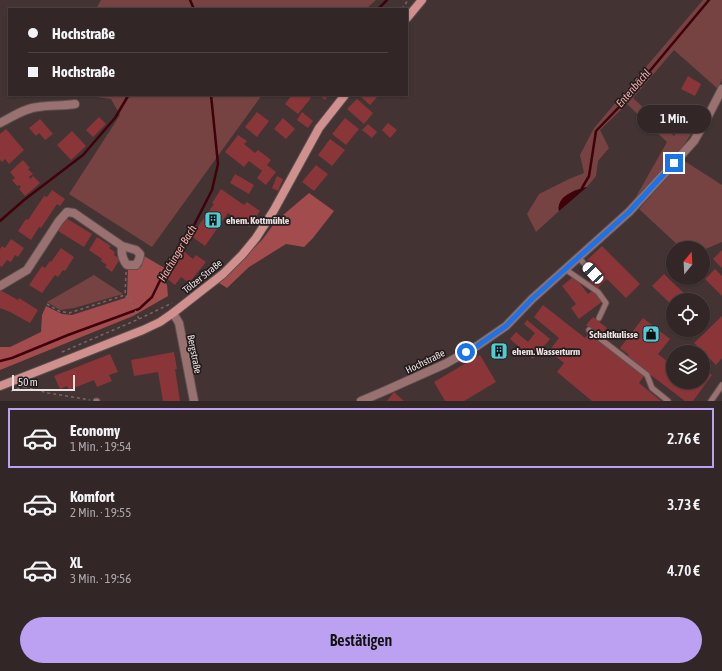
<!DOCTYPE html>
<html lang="de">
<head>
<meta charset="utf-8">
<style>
  :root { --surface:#322626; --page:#3a2e2e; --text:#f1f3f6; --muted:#a8a5a7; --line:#4d4343; --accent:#bca0f2 }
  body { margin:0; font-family:"Asap Condensed",sans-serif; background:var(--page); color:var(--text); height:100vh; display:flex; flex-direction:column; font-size:15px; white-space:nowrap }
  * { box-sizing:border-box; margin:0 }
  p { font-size:13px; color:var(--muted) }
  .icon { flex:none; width:22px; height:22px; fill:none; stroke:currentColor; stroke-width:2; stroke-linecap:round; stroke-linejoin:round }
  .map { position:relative; height:401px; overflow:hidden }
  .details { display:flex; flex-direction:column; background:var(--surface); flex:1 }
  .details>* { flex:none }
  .banner { position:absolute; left:8px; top:8px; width:400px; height:88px; border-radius:0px; box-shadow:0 1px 3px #0004,0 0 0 1px var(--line); display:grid; align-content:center; height:88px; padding:0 20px; background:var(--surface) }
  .needle { width:26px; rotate:18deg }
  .tools { position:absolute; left:666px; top:241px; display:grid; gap:8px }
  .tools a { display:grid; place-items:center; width:44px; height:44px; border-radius:50%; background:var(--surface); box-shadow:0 1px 3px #0004,0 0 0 1px var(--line); font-size:20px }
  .scale { position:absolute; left:12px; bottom:10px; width:63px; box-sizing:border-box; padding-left:4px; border:2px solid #eae0df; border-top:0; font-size:11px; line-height:14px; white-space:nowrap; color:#eae0df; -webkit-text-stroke:3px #241d1d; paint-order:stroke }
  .end { position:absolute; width:18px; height:18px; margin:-9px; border:5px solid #1a73e8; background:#fff; box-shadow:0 0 0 2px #fff }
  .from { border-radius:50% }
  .bubble { position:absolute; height:28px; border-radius:14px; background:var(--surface); box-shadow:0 1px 3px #0004,0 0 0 1px var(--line); font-size:13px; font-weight:600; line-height:28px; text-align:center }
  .car { position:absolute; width:12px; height:24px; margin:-12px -6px; border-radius:5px; box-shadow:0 0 3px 1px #0007; background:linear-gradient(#fff 24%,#345 0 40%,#fff 0 76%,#345 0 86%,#fff 0) }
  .banner b { display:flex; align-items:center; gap:14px; height:38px; font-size:15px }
  .banner b+b { border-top:1px solid var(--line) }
  .banner i { width:10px; height:10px; background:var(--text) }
  ul { padding:7px 0 0; list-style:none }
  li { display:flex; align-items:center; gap:12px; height:60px; margin:0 8px 6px; padding:0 12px; border:2px solid transparent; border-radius:0px }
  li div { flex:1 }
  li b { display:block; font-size:15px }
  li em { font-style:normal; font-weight:600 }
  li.on { border-color:var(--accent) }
  li>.icon { width:36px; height:36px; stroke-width:1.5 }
  .action { display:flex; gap:8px; margin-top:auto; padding:8px 20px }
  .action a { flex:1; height:46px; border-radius:24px; background:var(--accent); color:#111; font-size:16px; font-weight:600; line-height:46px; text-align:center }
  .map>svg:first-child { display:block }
</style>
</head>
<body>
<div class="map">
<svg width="722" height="401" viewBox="0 0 722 401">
  <rect width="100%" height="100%" fill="#433333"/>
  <path fill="#764342" d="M101,0H376L366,9H96Z
    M703,0H722V79L718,89L674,50L633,98L674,136L697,105L706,110L684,145L633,202L667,142L627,104L600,130L609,148L598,161L596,176L587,187L575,190L563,198L558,208L559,211L536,232L527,214L539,194L569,179L584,173L580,155L594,128Z
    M82,95H262L152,247L69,194L120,115L111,99Z
    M683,160L722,185V242L703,250V248H681L639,209Z
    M94,275L123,294L74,308L60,310L47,302Z"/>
  <path fill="#a34c4e" d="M309,193L334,211L313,238L304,247L286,244L249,267L227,288L219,283L262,240L276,221Z
    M144,256L168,270L163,280L167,285L168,296L133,316L0,370V347H10L41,332L42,315L46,306L62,314L72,315L125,298L127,295L128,269L137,270L141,267Z"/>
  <path fill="#40020a" d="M587,187L559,211C556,196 575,190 587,187Z"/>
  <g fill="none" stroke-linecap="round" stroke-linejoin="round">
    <path stroke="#40020a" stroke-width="2.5" d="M190,0L194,9
      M378,9L387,0
      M582,188L589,176L596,131L623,103L709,0
      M0,221L24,200L83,155L115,118L128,96L140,95
      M0,361L12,358L68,335L139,309L152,297L169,262L189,235L212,190L218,164L211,95"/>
  </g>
  <path fill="#8a3639" d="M688,76L701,84L695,96L681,89Z
    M292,95H307L311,98L298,114L285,104Z
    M319,95H328L325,100Z
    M359,95H379L370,105Z
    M357,99L373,113L364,124L347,109Z
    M661,108L668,114L665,119L657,112Z
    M257,112L269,121L257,137L245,127Z
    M302,112L313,121L308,128L297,120Z
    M99,117L106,124L93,137L86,130Z
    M283,118L295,129L286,139L274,129Z
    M345,118L359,129L346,145L332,134Z
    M40,119L53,134L45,140L39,133L36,136L29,128Z
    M388,123L397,130L390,138L382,130Z
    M368,124L377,132L372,138L362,130Z
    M6,129L24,150L9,164L5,159L2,162L0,160V134Z
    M72,131L86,146L71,160L57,145Z
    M238,135L247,141L244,144L255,153L258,150L271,160L267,165L276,172L266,185L257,178L262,171L249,161L244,167L225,152Z
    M330,139L345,150L332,166L318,155Z
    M23,160L30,168L28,169L33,174L29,177L30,179L33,176L40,183L25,196L19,189L21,187L19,185L17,186L12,180L15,178L10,172Z
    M316,165L328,174L314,191L302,182Z
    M235,174L254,185L249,194L230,183Z
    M277,176L283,179L278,191L272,188Z
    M221,189L244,205L247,202L260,211L249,227L228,213L205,246L191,236L214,204L212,203Z
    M52,190L65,199L60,206L57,204L41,228L39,227L31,240L18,231L26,219L28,220L44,196L47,197Z
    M66,218L92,234L84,247L58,231Z
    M97,237L111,246L109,248L115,252L114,255L120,259L112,272L105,267L107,265L101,261L102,259L89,250Z
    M11,239L24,248L18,257L15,255L11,262L7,260L2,267L0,266V249L2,246L5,248Z
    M602,246L640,284L626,298L607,279L596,290L588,282L599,271L587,260Z
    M61,248L74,257L65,271L63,270L58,277L55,275L42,293L29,285L42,266L45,268L50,261L51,262Z
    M181,249L193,259L196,255L206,262L189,283L181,277L175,285L165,277L170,269L168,267Z
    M722,250V268L713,259Z
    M715,269L722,276V296L705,279Z
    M664,274L691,300H673V306L652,286Z
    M574,276L588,294L594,290L603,301L579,319L571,308L576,304L562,286Z
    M0,290L18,300L19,298L38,310L30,323L10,312L0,308Z
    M543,305L585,338L590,332L644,376L639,383L661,401H592L557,372L564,363L549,351L559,338L534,317Z
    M703,312L710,319L703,327Z
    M722,316V358L716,365L694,343Z
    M593,317L607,328L601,336L586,325Z
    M643,318L670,339L658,354L673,366V382H703V376L707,371L712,375L693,401H685L627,357L629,355L620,348Z
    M527,320L550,339L533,359L510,339L516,332L528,342L535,333L524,324Z
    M501,344L506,352L498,358L492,349Z
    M174,352L177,369H175L180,401H163L158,372L134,376L131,360Z
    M110,354L118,372L109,375L112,381L97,387L94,380L69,390L67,386L60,389L54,376Z
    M480,355L496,382L464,401H445L434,382Z
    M394,392L404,401H387Z"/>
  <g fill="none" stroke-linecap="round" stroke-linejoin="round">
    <g stroke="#5e4f4f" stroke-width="7">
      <path id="lane" d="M578,257L593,273
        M565,269L598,292L606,303L599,318
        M589,330L647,375L652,388L668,401
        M96,401H97
        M711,401L722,385"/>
    </g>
    <g stroke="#5e4f4f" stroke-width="10">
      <path id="street" d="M0,123C12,117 25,108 38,107C50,105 63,106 75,104
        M0,286L27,270L59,221L67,212L74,213L122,246L136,250L140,254C140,259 139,261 136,265H127C122,259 121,253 122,246
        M173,313L179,323L194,401
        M361,401L380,393L445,364L477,346L506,326L532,299L629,212L664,174L694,141L706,120L722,89"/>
    </g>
    <g stroke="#5e4f4f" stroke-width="10">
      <path id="secondary" d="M407,18L422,0
        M0,386L143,330L160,322L173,313L223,274L242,255L256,238L274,210L319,128L345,95"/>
    </g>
    <path stroke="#766868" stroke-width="1.5" stroke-dasharray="3 3" stroke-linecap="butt" d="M402,9L408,0
      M126,272L125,295L131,301L139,319
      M47,304L59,311L69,313L125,295
      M62,352L139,319L172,303
      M24,387L48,393L90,400
      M11,391L30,384"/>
    <use href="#lane" stroke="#997170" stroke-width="5"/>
    <use href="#street" stroke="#997170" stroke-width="8"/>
    <use href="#secondary" stroke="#d0908e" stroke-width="8"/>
  </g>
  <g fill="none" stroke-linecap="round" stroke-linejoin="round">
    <path stroke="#1a73e8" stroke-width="5" d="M466,352L477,346L506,326L532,299L629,212L674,163"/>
  </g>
  <defs>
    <g id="building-square" transform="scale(0.9)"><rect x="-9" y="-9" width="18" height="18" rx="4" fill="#51ccd3" stroke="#241d1d"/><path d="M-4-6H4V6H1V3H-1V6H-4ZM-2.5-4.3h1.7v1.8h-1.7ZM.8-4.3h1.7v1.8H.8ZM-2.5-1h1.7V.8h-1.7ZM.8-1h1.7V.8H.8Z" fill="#111"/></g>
    <g id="shop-square" transform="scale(0.9)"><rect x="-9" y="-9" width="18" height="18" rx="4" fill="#51ccd3" stroke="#241d1d"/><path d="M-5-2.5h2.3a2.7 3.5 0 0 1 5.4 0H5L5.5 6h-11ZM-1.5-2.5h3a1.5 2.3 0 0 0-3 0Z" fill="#111"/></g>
  </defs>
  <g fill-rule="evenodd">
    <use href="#building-square" x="213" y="220"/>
    <use href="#shop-square" x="651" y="334"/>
    <use href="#building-square" x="499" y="351"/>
  </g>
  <g text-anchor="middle" stroke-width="3.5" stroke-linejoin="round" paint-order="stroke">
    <g font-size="10" font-weight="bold" fill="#eae0df" stroke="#241d1d" text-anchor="start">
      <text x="226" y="224">ehem. Kottmühle</text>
      <text x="638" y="338" text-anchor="end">Schaltkulisse</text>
      <text x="512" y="355">ehem. Wasserturm</text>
    </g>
    <g font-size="10" fill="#eae0df" stroke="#241d1d">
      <text transform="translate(202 276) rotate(-39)" y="4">Tölzer Straße</text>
      <text transform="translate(195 354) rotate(79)" y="4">Bergstraße</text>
      <text transform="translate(425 361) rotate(-26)" y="4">Hochstraße</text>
    </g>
    <g font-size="11" font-style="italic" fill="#f5acaa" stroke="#241d1d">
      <text transform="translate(633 88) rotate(-49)" y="4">Entenbächl</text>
      <text transform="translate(177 253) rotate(-59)" y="4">Hachinger Bach</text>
    </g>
  </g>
</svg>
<div class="tools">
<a><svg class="needle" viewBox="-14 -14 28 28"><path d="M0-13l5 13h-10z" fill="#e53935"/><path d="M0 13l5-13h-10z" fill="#a8a5a7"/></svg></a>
<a><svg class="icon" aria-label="locate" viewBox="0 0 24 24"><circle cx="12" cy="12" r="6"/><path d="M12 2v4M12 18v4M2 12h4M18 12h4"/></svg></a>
<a><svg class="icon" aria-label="layers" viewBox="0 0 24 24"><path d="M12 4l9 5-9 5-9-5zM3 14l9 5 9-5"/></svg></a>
</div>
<div class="scale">50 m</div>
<i class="end from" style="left:466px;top:352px"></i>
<i class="end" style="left:674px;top:163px"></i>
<div class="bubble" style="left:637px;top:105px;width:74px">1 Min.</div>
<i class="car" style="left:593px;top:273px;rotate:317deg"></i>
<div class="banner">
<b><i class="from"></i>Hochstraße</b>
<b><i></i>Hochstraße</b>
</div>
</div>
<section class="details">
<ul>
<li class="on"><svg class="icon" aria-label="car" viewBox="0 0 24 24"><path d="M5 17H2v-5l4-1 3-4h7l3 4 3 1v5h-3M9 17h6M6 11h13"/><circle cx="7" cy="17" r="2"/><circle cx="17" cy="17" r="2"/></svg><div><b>Economy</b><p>1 Min. · 19:54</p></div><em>2.76 €</em></li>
<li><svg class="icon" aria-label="car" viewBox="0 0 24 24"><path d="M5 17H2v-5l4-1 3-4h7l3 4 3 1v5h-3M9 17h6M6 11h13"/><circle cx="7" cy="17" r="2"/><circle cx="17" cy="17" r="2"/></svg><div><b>Komfort</b><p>2 Min. · 19:55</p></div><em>3.73 €</em></li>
<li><svg class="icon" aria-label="car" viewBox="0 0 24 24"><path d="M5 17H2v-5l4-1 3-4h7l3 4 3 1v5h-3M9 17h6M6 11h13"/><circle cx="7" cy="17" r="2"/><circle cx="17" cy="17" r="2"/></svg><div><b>XL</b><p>3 Min. · 19:56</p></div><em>4.70 €</em></li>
</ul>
<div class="action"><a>Bestätigen</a></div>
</section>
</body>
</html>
